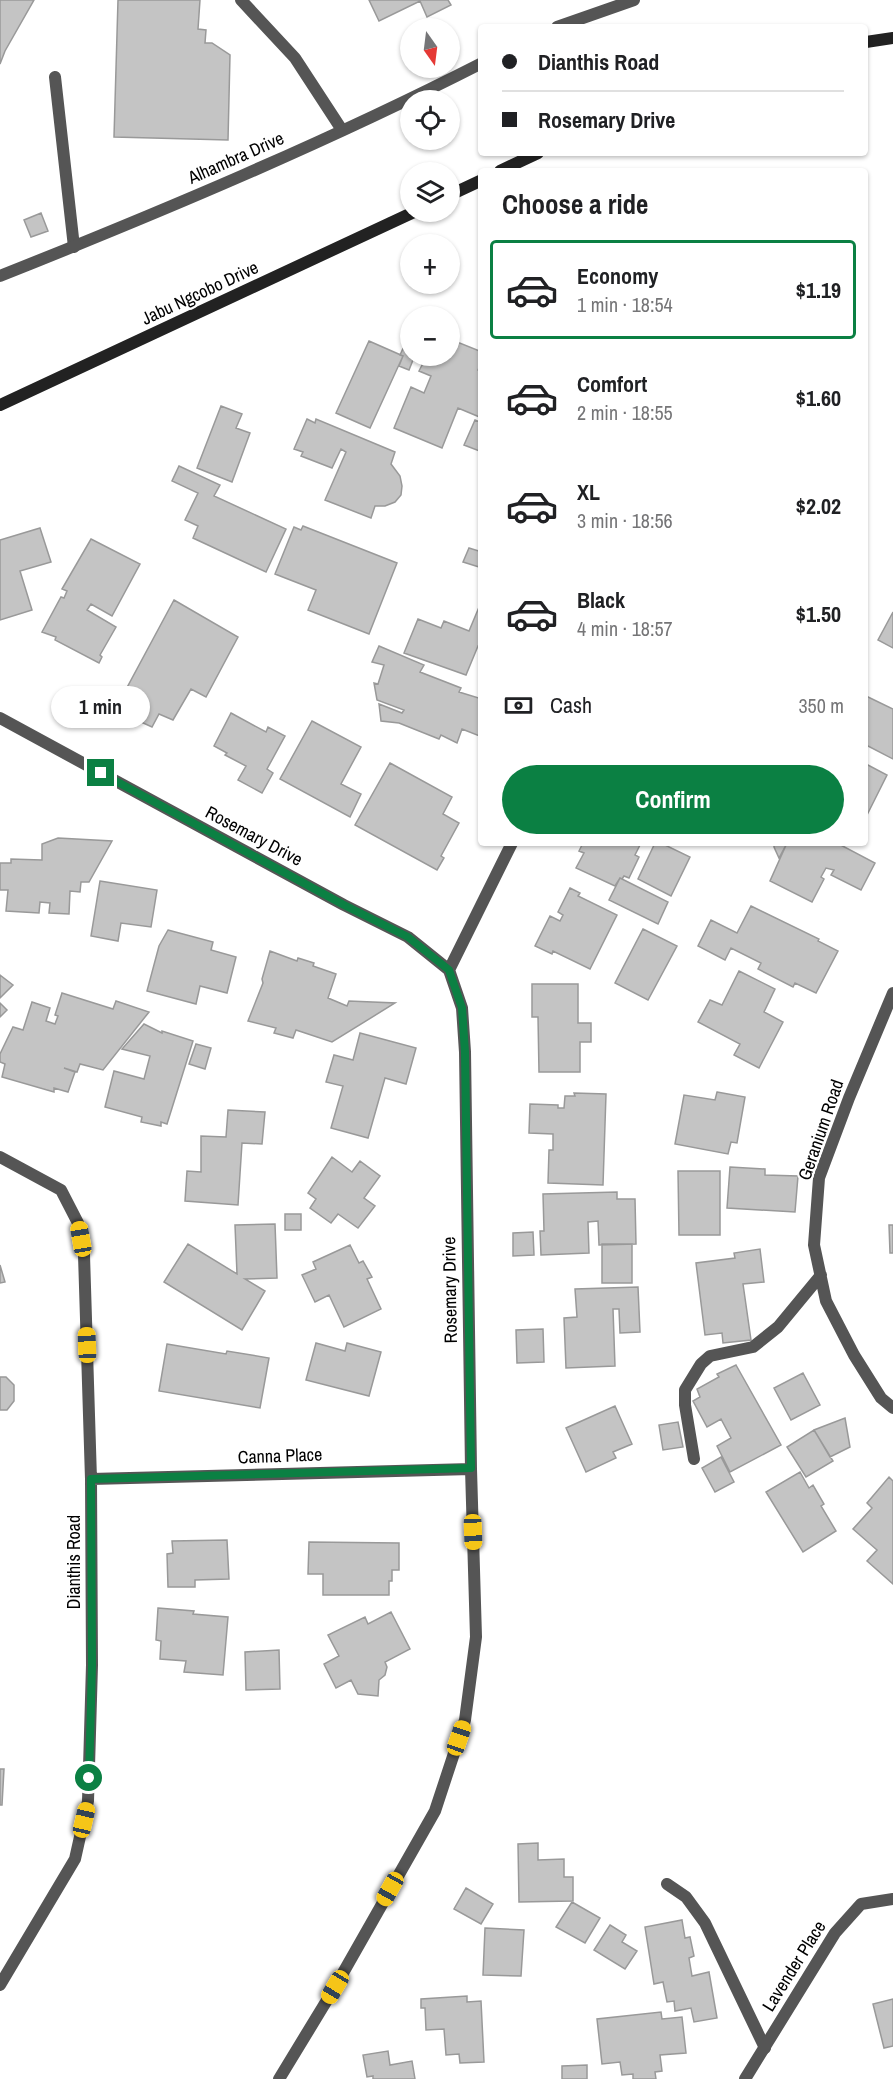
<!DOCTYPE html>
<html lang="en">
<head>
<meta charset="utf-8">
<style>
  :root { --surface:#fff; --page:#f6f6f6; --text:#202124; --muted:#757577; --line:#e0e0e0; --accent:#0b8043 }
  body { margin:0; font-family:"Archivo Narrow",sans-serif; background:var(--page); color:var(--text); height:100vh; display:flex; flex-direction:column; font-size:22px; white-space:nowrap }
  * { box-sizing:border-box; margin:0 }
  p { font-size:20px; color:var(--muted) }
  .icon { flex:none; width:33px; height:33px; fill:none; stroke:currentColor; stroke-width:2; stroke-linecap:round; stroke-linejoin:round }
  .map { position:relative; flex:1; overflow:hidden }
  .side { position:absolute; left:478px; top:168px; width:390px; height:678px; display:flex; flex-direction:column; background:var(--surface); border-radius:6px; box-shadow:0 2px 4px #0004 }
  .side>* { flex:none }
  .banner { position:absolute; left:478px; top:24px; width:390px; height:132px; border-radius:6px; box-shadow:0 2px 4px #0004; display:grid; align-content:center; height:132px; padding:0 24px; background:var(--surface) }
  .needle { width:39px; rotate:166deg }
  .fabs { position:absolute; left:400px; top:18px; display:grid; gap:12px }
  .fabs a { display:grid; place-items:center; width:60px; height:60px; border-radius:50%; background:var(--surface); box-shadow:0 2px 4px #0004; font-size:30px }
  .end { position:absolute; width:27px; height:27px; margin:-14px; border:8px solid #0b8043; background:#fff; box-shadow:0 0 0 3px #fff }
  .from { border-radius:50% }
  .bubble { position:absolute; height:42px; border-radius:21px; background:var(--surface); box-shadow:0 2px 4px #0004; font-size:20px; font-weight:700; line-height:42px; text-align:center }
  .car { position:absolute; width:18px; height:36px; margin:-18px -9px; border-radius:8px; box-shadow:0 0 4px 2px #0007; background:linear-gradient(#f5c518 24%,#345 0 40%,#f5c518 0 76%,#345 0 86%,#f5c518 0) }
  .banner b { display:flex; align-items:center; gap:21px; height:57px; font-size:22px }
  .banner b+b { border-top:2px solid var(--line) }
  .banner i { width:15px; height:15px; background:var(--text) }
  ul { padding:0; list-style:none }
  li { display:flex; align-items:center; gap:18px; height:99px; margin:0 12px 9px; padding:0 12px; border:3px solid transparent; border-radius:6px }
  li div { flex:1 }
  li b { display:block; font-size:22px }
  li em { font-style:normal; font-weight:700 }
  li.on { border-color:var(--accent) }
  li>.icon { width:54px; height:54px; stroke-width:1.5 }
  h2 { padding:0 24px; font-size:27px; line-height:72px }
  .pay { display:flex; align-items:center; gap:15px; height:66px; padding:0 24px; font-size:22px }
  .pay p { margin-inline-start:auto }
  .primary-button { display:flex; gap:12px; margin-top:auto; padding:12px 24px }
  .primary-button a { flex:1; height:69px; border-radius:36px; background:var(--accent); color:#fff; font-size:24px; font-weight:700; line-height:69px; text-align:center }
  .map>svg:first-child { display:block }
</style>
</head>
<body>
<div class="map">
<svg width="893" height="2079" viewBox="0 0 893 2079">
  <rect width="100%" height="100%" fill="#fff"/>
  <path fill="#c4c4c4" stroke="#999" stroke-width="1.5" d="M0,0H34L5,51L0,64Z
    M118,0H200L198,29L206,30L205,43H212L230,55L228,140L114,137Z
    M369,0H448L451,5L427,17L420,1L379,21Z
    M41,213L48,231L31,237L24,220Z
    M410,333L411,356H450V339L482,352V361L478,370L482,371V418L458,408L442,448L394,428L411,387L424,393L431,376L419,371L423,363L413,360L409,370L399,366L403,356L400,355Z
    M369,341L403,356L370,428L336,413Z
    M221,406L242,414L236,428L250,433L232,482L197,468Z
    M307,419L315,423L316,419L395,452L391,464L400,476L402,486L401,495L395,502L385,506H375L371,518L325,500L346,452L341,449L332,468L301,456L303,452L294,449Z
    M475,420L482,423V452L464,445Z
    M179,466L220,485L214,496L286,529L266,572L193,538L198,526L185,520L198,493L172,481Z
    M303,526L397,563L369,634L308,610L316,590L275,574L294,527L301,530Z
    M40,528L51,562L20,571L32,610L0,620V540Z
    M91,539L140,564L112,616L91,604L87,610L116,627L100,655L102,657L99,663L55,640L56,637L42,632L61,597L64,598L67,591L62,589Z
    M469,548L482,552L479,567L463,562Z
    M174,600L238,637L206,697L191,689L173,720L159,714L152,727L132,718L140,704L123,695Z
    M482,600V648L478,646L466,675L404,653L418,619L441,628L444,621L469,631Z
    M893,612V648L878,640Z
    M379,646L424,665L420,672L461,688L459,692L482,699V737L462,729L457,743L441,735L439,739L399,723L381,721L379,704L402,713L404,710L377,700L374,683L378,684L384,665L372,662Z
    M866,696L893,709V759L866,745Z
    M231,713L266,732L268,727L285,736L267,769L273,773L262,793L238,780L246,766L225,755L227,753L214,746Z
    M312,721L361,747L341,784L361,794L350,817L280,779Z
    M390,763L452,797L443,814L459,823L441,856L444,858L437,870L355,825Z
    M866,764L887,775L866,817Z
    M58,838L112,841L89,882H81L80,892L70,891L69,914L49,913L50,903L40,902L39,913L6,911L8,890H0V863H11V859L42,860V844Z
    M583,843H641L635,855L639,857L629,878L624,876L622,879L620,878L615,886L576,868L584,853L579,851Z
    M655,843H661L690,857L671,896L638,879Z
    M774,843H787L779,858L774,847Z
    M787,843H837L875,863L861,890L831,875L834,870L826,868L821,877L824,879L812,902L770,881Z
    M620,878L668,902L658,924L609,900Z
    M100,881L157,890L151,927L121,923L118,941L91,936Z
    M570,888L580,893L578,896L617,915L590,969L553,951L552,954L535,946L550,916L560,921L563,915L558,912Z
    M751,906L819,939L818,941L838,951L816,993L795,983L793,987L758,969L761,963L731,948L725,960L698,946L711,920L737,933Z
    M643,929L677,946L648,1000L615,983Z
    M168,930L213,942L211,950L236,957L227,993L200,986L196,1004L147,991L159,946Z
    M270,951L297,961L298,958L314,963L313,966L336,974L328,998L347,1006L349,1001L395,1003L332,1042L296,1030L293,1038L274,1033L276,1028L248,1021L263,983L262,979Z
    M739,971L775,989L764,1012L783,1022L759,1068L734,1055L740,1044L698,1022L710,1000L722,1005Z
    M0,975L13,985L0,998Z
    M532,984H578V1023H591V1042H580V1072H539L538,1017H532Z
    M62,993L113,1009L116,1001L149,1012L103,1070L80,1064L77,1072L64,1068L75,1072L68,1092L54,1088V1092L2,1077L5,1064L0,1062V1054L13,1027L23,1030L32,1002L50,1008L46,1021L55,1024L58,1016L55,1015Z
    M0,1003L7,1010L0,1017Z
    M144,1024L162,1033V1031L193,1041L167,1124L161,1122V1126L141,1122L142,1117L105,1107L114,1071L144,1079L150,1056L122,1049Z
    M360,1033L416,1048L406,1084L385,1078L368,1138L331,1128L343,1086L326,1082L334,1055L353,1060Z
    M196,1044L211,1048L205,1069L189,1064Z
    M717,1092L745,1097L737,1143L731,1142L728,1154L675,1144L684,1095L715,1100Z
    M574,1093L606,1094L603,1185L548,1183L549,1150H553V1134L529,1133L530,1104L558,1105V1108H564L565,1096H575Z
    M228,1110L265,1112L262,1144L242,1143L238,1205L185,1201L187,1171L201,1172V1136L226,1137Z
    M332,1157L352,1172L360,1161L380,1176L364,1198L375,1206L358,1228L338,1214L331,1223L310,1208L316,1199L308,1193Z
    M730,1167L765,1169V1175L798,1176L795,1212L727,1208Z
    M678,1171H720V1235H679Z
    M617,1192V1199H635L636,1244L599,1245L598,1221L588,1222L589,1253L541,1255L540,1231H544L543,1194Z
    M285,1214H301V1230H285Z
    M275,1224L277,1278L245,1279L265,1291L242,1330L164,1282L188,1244L237,1274L235,1225Z
    M889,1225H893V1253H890Z
    M533,1232L534,1255L513,1256V1233Z
    M602,1244H632V1283H602Z
    M350,1245L359,1263L363,1261L372,1277L367,1279L381,1309L344,1327L329,1295L315,1302L302,1275L316,1269L313,1262Z
    M760,1249L764,1282L743,1284L751,1340L723,1343L722,1333L705,1335L696,1263L735,1258L734,1253Z
    M0,1265L5,1282L0,1283Z
    M638,1287L640,1332L620,1333L619,1309H613L615,1366L566,1368L564,1318L577,1317L575,1289Z
    M543,1329L544,1362L517,1363L516,1330Z
    M316,1343L345,1351L347,1343L381,1352L369,1396L306,1380Z
    M167,1344L226,1354L227,1351L269,1358L260,1408L159,1391Z
    M736,1365L781,1445L730,1472L717,1446L731,1438L721,1419L707,1427L693,1401L700,1397L697,1389L719,1377L717,1374Z
    M803,1373L820,1405L791,1420L774,1388Z
    M0,1377H6L14,1385V1401L7,1410H0Z
    M615,1406L632,1444L613,1452L616,1458L586,1472L566,1428Z
    M845,1418L850,1447L830,1457L814,1430Z
    M678,1422L683,1447L663,1450L659,1425Z
    M814,1430L833,1461L806,1477L787,1447Z
    M721,1457L734,1482L715,1492L702,1468Z
    M800,1472L809,1488L813,1485L824,1504L821,1506L836,1531L803,1552L766,1492Z
    M889,1477L893,1481V1584L867,1561L877,1550L853,1529L872,1508L867,1503Z
    M227,1540L229,1579L195,1580V1587H168L167,1554L173,1553L172,1541Z
    M309,1542L399,1543V1570H392V1581H389V1595H323V1574H308Z
    M158,1608L194,1611L193,1614L228,1617L223,1675L184,1672L186,1661L160,1659L161,1641L156,1640Z
    M391,1612L410,1649L385,1662L387,1667L385,1675L379,1680L378,1696L358,1694L351,1680L336,1688L324,1664L339,1656L328,1635L365,1617L368,1624Z
    M279,1650L280,1689L246,1690L245,1652Z
    M0,1769H4L2,1805H0Z
    M538,1843V1860L564,1859V1877H573V1901L519,1902L518,1844Z
    M466,1888L493,1904L481,1924L454,1909Z
    M572,1902L600,1918L585,1943L556,1927Z
    M682,1920L685,1938L690,1937L694,1956L689,1958L692,1976L709,1972L717,2018L694,2022L691,2008L675,2011L674,2001L667,2002L663,1982L654,1984L645,1927Z
    M610,1925L626,1935L622,1942L637,1951L625,1969L594,1950Z
    M485,1928L524,1930L521,1976L483,1975Z
    M467,1996V2002L481,2001L484,2062L460,2063L459,2054L446,2055L444,2029L426,2030L425,2008H421V1999Z
    M893,1999V2046L884,2048L873,2004Z
    M661,2012L662,2019L682,2017L686,2053L660,2055L662,2071L655,2072L656,2079H633V2074L622,2075L620,2062L602,2064L597,2019Z
    M388,2051L390,2065L412,2061L415,2079H373V2076L367,2077L363,2055Z
    M587,2065V2079H562V2066Z"/>
  <g fill="none" stroke-linecap="round" stroke-linejoin="round">
    <path stroke="#555" stroke-width="12" d="M55,77L74,247
      M667,1884L686,1897L705,1923L765,2048"/>
    <path stroke="#555" stroke-width="12" d="M241,0L295,58L342,130
      M557,27L634,0
      M0,276C163,211 325,143 482,63
      M0,718L344,905L408,937L449,970L462,1008L465,1052L471,1469L476,1637L465,1720L435,1811L335,1987L279,2079
      M449,970L512,843
      M893,993L849,1098L819,1178L814,1245L826,1301L854,1355L881,1398L893,1408
      M0,1157L61,1190L78,1223L84,1255L91,1479L92,1665L88,1801L75,1859L0,1985
      M694,1459L685,1405V1390L701,1364L710,1356L753,1347L778,1327L821,1275
      M91,1479L471,1469
      M745,2079L835,1933L861,1904L893,1899"/>
    <path stroke="#222" stroke-width="12" d="M866,42L893,38
      M500,171L538,153
      M450,195L482,180
      M0,405L414,212"/>
  </g>
  <g fill="none" stroke-linecap="round" stroke-linejoin="round">
    <path stroke="#0b8043" stroke-width="8" d="M89,1778L92,1665L91,1479L471,1468L465,1052L462,1008L449,970L408,937L344,905L101,773"/>
  </g>
  <g text-anchor="middle" stroke-width="4.5" stroke-linejoin="round" paint-order="stroke">
    <g font-size="18" fill="#000" stroke="#fff">
      <text transform="translate(236 158) rotate(-24)" y="6">Alhambra Drive</text>
      <text transform="translate(200 293) rotate(-25)" y="6">Jabu Ngcobo Drive</text>
      <text transform="translate(254 836) rotate(28)" y="6">Rosemary Drive</text>
      <text transform="translate(821 1130) rotate(-71)" y="6">Geranium Road</text>
      <text transform="translate(450 1290) rotate(-91)" y="6">Rosemary Drive</text>
      <text transform="translate(280 1456) rotate(-2)" y="6">Canna Place</text>
      <text transform="translate(74 1562) rotate(-90)" y="6">Dianthis Road</text>
      <text transform="translate(794 1966) rotate(-58)" y="6">Lavender Place</text>
    </g>
  </g>
</svg>
<div class="fabs">
<a><svg class="needle" viewBox="-14 -14 28 28"><path d="M0-13l5 13h-10z" fill="#e53935"/><path d="M0 13l5-13h-10z" fill="#757577"/></svg></a>
<a><svg class="icon" aria-label="locate" viewBox="0 0 24 24"><circle cx="12" cy="12" r="6"/><path d="M12 2v4M12 18v4M2 12h4M18 12h4"/></svg></a>
<a><svg class="icon" aria-label="layers" viewBox="0 0 24 24"><path d="M12 4l9 5-9 5-9-5zM3 14l9 5 9-5"/></svg></a>
<a>+</a>
<a>−</a>
</div>
<i class="end from" style="left:89px;top:1778px"></i>
<i class="end" style="left:101px;top:773px"></i>
<div class="bubble" style="left:51px;top:686px;width:99px">1 min</div>
<i class="car" style="left:81px;top:1239px;rotate:350deg"></i>
<i class="car" style="left:87px;top:1345px;rotate:358deg"></i>
<i class="car" style="left:473px;top:1532px;rotate:178deg"></i>
<i class="car" style="left:459px;top:1738px;rotate:19deg"></i>
<i class="car" style="left:84px;top:1820px;rotate:13deg"></i>
<i class="car" style="left:390px;top:1889px;rotate:209deg"></i>
<i class="car" style="left:335px;top:1987px;rotate:211deg"></i>
<div class="banner">
<b><i class="from"></i>Dianthis Road</b>
<b><i></i>Rosemary Drive</b>
</div>
<section class="side">
<h2>Choose a ride</h2>
<ul>
<li class="on"><svg class="icon" aria-label="car" viewBox="0 0 24 24"><path d="M5 17H2v-5l4-1 3-4h7l3 4 3 1v5h-3M9 17h6M6 11h13"/><circle cx="7" cy="17" r="2"/><circle cx="17" cy="17" r="2"/></svg><div><b>Economy</b><p>1 min · 18:54</p></div><em>$1.19</em></li>
<li><svg class="icon" aria-label="car" viewBox="0 0 24 24"><path d="M5 17H2v-5l4-1 3-4h7l3 4 3 1v5h-3M9 17h6M6 11h13"/><circle cx="7" cy="17" r="2"/><circle cx="17" cy="17" r="2"/></svg><div><b>Comfort</b><p>2 min · 18:55</p></div><em>$1.60</em></li>
<li><svg class="icon" aria-label="car" viewBox="0 0 24 24"><path d="M5 17H2v-5l4-1 3-4h7l3 4 3 1v5h-3M9 17h6M6 11h13"/><circle cx="7" cy="17" r="2"/><circle cx="17" cy="17" r="2"/></svg><div><b>XL</b><p>3 min · 18:56</p></div><em>$2.02</em></li>
<li><svg class="icon" aria-label="car" viewBox="0 0 24 24"><path d="M5 17H2v-5l4-1 3-4h7l3 4 3 1v5h-3M9 17h6M6 11h13"/><circle cx="7" cy="17" r="2"/><circle cx="17" cy="17" r="2"/></svg><div><b>Black</b><p>4 min · 18:57</p></div><em>$1.50</em></li>
</ul>
<div class="pay"><svg class="icon" aria-label="cash" viewBox="0 0 24 24"><path d="M3 7h18v10H3z"/><circle cx="12" cy="12" r="2"/></svg>Cash<p>350 m</p></div>
<div class="primary-button"><a>Confirm</a></div>
</section>
</div>
</body>
</html>
